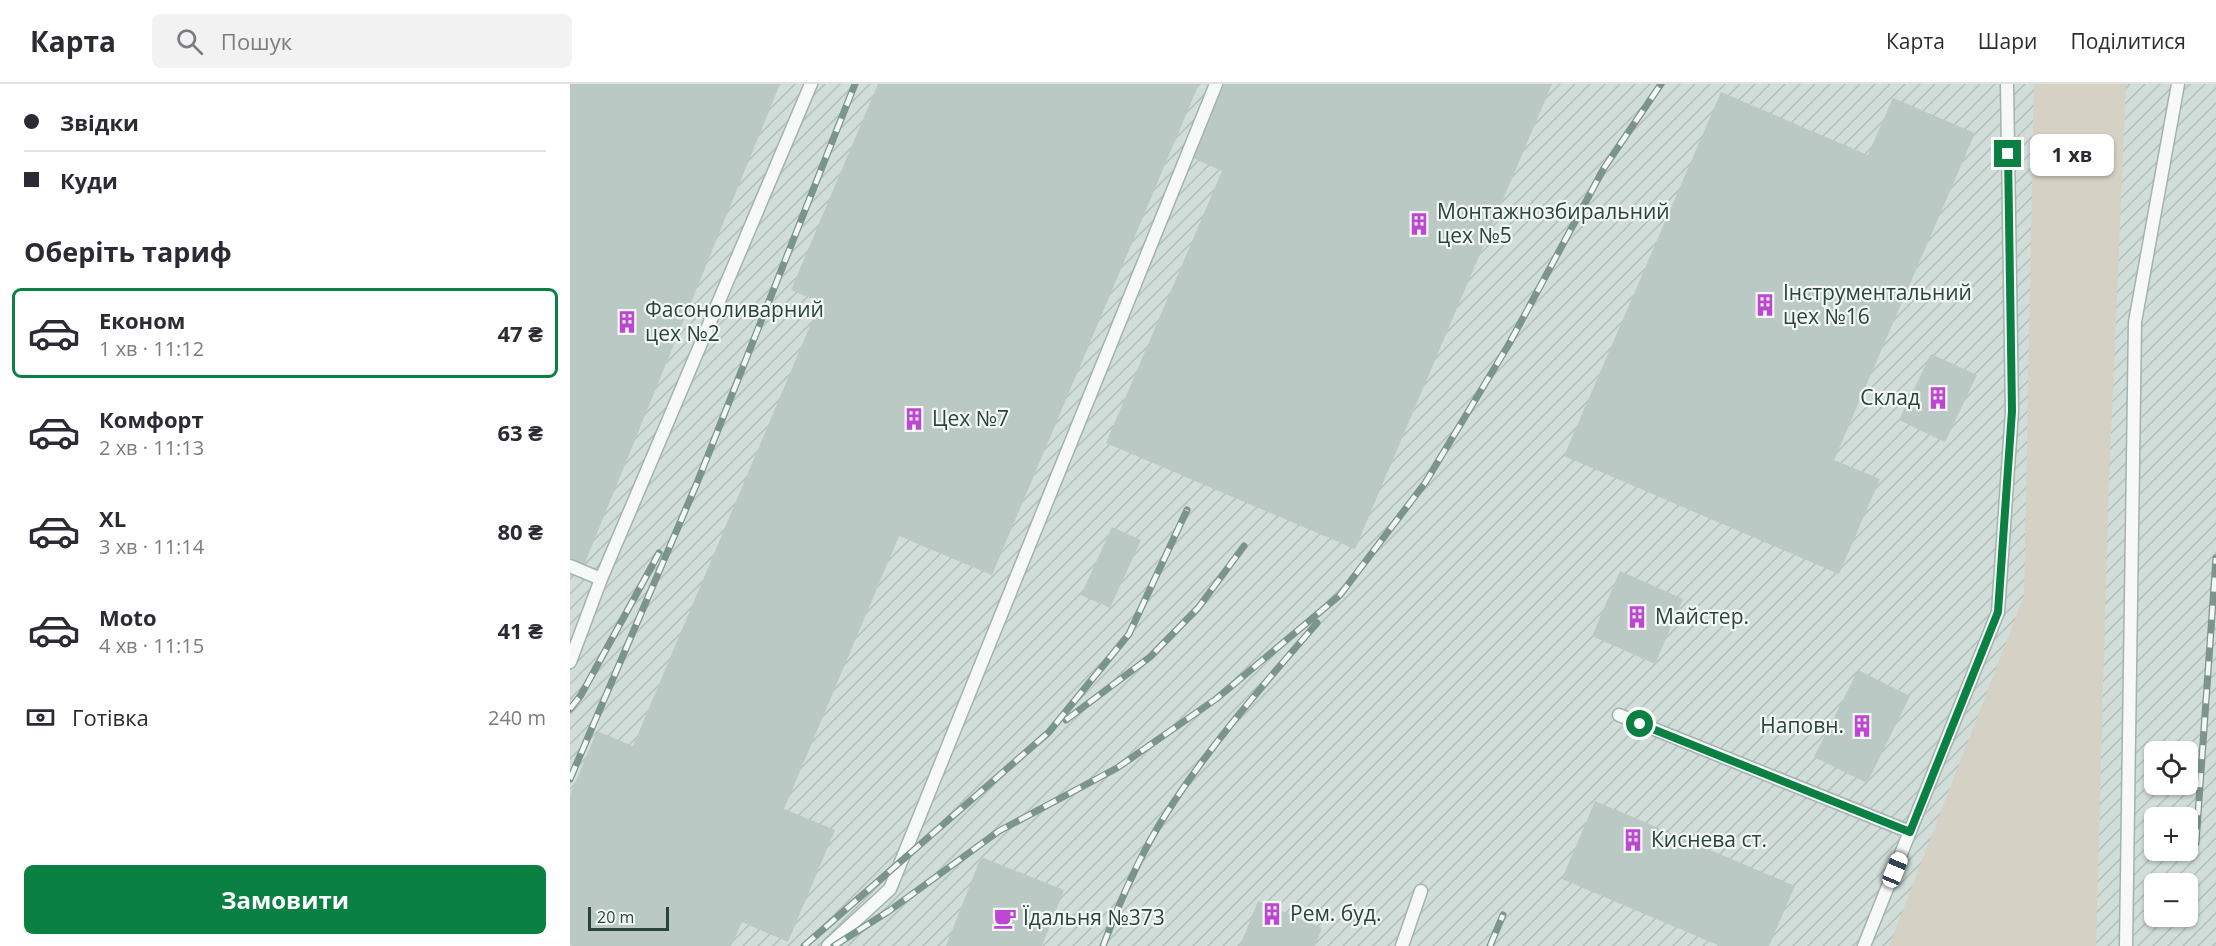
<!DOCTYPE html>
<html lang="uk">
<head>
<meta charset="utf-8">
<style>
  :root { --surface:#fff; --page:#f2f2f3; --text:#2b2b33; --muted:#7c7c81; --line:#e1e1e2; --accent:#0b8043 }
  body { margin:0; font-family:"Open Sans",sans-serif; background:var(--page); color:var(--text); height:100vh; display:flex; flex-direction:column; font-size:22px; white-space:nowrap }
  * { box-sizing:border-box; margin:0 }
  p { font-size:20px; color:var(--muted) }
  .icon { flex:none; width:33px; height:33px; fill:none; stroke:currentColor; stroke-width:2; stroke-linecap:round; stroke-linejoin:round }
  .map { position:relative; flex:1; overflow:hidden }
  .side { display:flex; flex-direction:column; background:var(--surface); width:570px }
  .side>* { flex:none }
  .top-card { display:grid; align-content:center; height:132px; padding:0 24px; background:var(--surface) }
  .fabs { position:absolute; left:1574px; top:657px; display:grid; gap:12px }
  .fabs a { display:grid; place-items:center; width:54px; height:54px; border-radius:9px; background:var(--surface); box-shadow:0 2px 4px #0004; font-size:30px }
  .scale { position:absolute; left:18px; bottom:15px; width:81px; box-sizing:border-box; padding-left:6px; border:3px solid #2a443b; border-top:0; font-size:16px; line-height:21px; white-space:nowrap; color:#2a443b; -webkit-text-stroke:4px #f3f8f6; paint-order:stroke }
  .end { position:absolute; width:27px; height:27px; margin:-14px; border:8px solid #0b8043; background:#fff; box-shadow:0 0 0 3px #fff }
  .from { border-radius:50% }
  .bubble { position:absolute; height:42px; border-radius:9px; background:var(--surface); box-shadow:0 2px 4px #0004; font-size:20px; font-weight:700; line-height:42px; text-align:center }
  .car { position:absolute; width:18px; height:36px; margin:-18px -9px; border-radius:8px; box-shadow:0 0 4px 2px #0007; background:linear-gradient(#fff 24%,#345 0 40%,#fff 0 76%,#345 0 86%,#fff 0) }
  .top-card b { display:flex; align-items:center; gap:21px; height:57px; font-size:22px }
  .top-card b+b { border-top:2px solid var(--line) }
  .top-card i { width:15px; height:15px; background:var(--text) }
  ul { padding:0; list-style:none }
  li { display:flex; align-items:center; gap:18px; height:90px; margin:0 12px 9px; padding:0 12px; border:3px solid transparent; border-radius:9px }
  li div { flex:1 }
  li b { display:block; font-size:22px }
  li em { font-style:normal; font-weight:700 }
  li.on { border-color:var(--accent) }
  li>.icon { width:54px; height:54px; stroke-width:1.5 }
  h2 { padding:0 24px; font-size:27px; line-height:72px }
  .pay { display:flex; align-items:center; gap:15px; height:66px; padding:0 24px; font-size:22px }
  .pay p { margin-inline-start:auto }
  .primary-button { display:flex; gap:12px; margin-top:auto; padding:12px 24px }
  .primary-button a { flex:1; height:69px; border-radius:9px; background:var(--accent); color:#fff; font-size:24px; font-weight:700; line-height:69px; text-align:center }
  header { display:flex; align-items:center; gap:36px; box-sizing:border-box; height:84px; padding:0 30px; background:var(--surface); border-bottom:2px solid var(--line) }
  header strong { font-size:28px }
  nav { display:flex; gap:33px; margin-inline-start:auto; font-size:21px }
  .search { width:420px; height:54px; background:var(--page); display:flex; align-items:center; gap:15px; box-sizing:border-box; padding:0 21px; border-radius:9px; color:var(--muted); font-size:22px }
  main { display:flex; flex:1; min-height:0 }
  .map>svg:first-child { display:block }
</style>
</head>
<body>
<header>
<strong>Карта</strong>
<div class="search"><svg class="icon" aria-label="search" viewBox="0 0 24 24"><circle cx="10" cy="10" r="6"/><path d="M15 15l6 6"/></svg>Пошук</div>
<nav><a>Карта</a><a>Шари</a><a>Поділитися</a></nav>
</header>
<main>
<section class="side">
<div class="top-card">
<b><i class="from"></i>Звідки</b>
<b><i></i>Куди</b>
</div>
<h2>Оберіть тариф</h2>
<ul>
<li class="on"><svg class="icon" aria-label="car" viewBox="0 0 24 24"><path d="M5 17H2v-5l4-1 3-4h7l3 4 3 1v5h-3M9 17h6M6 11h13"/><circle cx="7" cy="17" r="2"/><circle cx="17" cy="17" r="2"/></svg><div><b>Економ</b><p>1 хв · 11:12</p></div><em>47 ₴</em></li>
<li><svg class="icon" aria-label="car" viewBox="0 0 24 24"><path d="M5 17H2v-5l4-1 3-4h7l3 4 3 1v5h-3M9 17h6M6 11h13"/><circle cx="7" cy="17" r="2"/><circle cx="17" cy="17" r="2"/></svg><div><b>Комфорт</b><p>2 хв · 11:13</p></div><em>63 ₴</em></li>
<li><svg class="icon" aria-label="car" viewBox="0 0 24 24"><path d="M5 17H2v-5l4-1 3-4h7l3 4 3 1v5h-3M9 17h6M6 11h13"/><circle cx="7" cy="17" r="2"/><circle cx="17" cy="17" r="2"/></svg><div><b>XL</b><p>3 хв · 11:14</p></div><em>80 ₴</em></li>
<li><svg class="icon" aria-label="car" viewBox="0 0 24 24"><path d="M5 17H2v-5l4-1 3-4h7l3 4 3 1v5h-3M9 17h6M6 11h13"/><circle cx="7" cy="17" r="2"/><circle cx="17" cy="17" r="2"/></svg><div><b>Moto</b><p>4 хв · 11:15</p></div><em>41 ₴</em></li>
</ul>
<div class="pay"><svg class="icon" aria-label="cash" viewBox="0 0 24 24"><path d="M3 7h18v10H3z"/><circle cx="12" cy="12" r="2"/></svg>Готівка<p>240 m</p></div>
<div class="primary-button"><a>Замовити</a></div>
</section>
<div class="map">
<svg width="1646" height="862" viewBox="0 0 1646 862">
  <defs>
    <pattern id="industrial-furrows" width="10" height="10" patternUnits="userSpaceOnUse" patternTransform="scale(1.5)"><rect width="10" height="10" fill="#d1ddd8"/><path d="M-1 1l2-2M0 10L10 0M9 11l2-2" fill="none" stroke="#b4bfba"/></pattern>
  </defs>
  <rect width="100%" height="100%" fill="#e3ebe8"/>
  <path fill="url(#industrial-furrows)" fill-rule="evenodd" d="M0,0H1646V862H0ZM1584,668H1617V700H1584ZM1584,734H1617V766H1584ZM1584,800H1617V832H1584Z"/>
  <path fill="#d5d1c4" d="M1464,0H1556L1538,421L1526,862H1319L1454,512Z"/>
  <path fill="#bac9c3" d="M0,0H210L14,481L0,476Z
    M308,0H629L422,491L329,452L214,725L265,746L218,858L172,838L161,862H3L0,861V711L27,647L63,662L250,218L221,206Z
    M654,0H982L785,465L536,359L652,87L623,74Z
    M1151,8L1298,71L1323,14L1405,49L1264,376L1310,395L1269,490L994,372Z
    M1361,270L1407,291L1375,358L1329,336Z
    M542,443L571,456L540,524L511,511Z
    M1050,487L1113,515L1085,580L1022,552Z
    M1288,586L1340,612L1297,699L1244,673Z
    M1025,717L1225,802L1199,862H1150L992,795Z
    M411,773L494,806L472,862H376Z
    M688,817L752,844L745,862H670Z"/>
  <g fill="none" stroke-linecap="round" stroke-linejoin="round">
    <g stroke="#a4b2ad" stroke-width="15">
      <path id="lane" d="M0,482L31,495L241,0
        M0,578L31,495
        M1049,631L1340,748
        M258,862L320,805L646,0
        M832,862L851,807
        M1294,862L1428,528L1442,327L1437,0
        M1556,862L1565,238L1608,0"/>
    </g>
    <use href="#lane" stroke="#f6f9f8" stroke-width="12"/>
    <g stroke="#7c958c" stroke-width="7">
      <path id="rail" d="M0,625L11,611L89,469
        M496,636L580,573L628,524L674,462
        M0,695L127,399L285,0
        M1626,759L1646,474
        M234,862L479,648L559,550L617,426
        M264,862L319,827L429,747L547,684L646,615L770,511L855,399L939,260L1034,84L1091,0
        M533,862C550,817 570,770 596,730C640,661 694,600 747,539
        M920,862L933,831"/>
    </g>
    <use href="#rail" stroke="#f3f8f6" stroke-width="4.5" stroke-dasharray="14" stroke-linecap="butt"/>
  </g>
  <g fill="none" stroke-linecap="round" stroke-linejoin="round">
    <path stroke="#0b8043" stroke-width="8" d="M1070,640L1340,748L1428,528L1442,327L1438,70"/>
  </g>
  <defs>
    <g id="building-bare" transform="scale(1.8)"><path d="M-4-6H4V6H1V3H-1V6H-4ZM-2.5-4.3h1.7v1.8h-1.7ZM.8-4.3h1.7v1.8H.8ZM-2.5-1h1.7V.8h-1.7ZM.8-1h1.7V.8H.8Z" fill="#bd46d2" stroke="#f3f8f6" stroke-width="2.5" paint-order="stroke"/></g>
    <g id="cafe-bare" transform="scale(1.8)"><path d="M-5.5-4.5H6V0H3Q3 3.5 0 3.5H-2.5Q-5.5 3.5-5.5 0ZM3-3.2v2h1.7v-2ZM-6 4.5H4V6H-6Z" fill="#bd46d2" stroke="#f3f8f6" stroke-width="2.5" paint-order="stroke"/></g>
  </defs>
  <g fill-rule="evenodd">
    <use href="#building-bare" x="849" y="140"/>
    <use href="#building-bare" x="1195" y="221"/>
    <use href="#building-bare" x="57" y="238"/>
    <use href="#building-bare" x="1368" y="314"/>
    <use href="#building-bare" x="344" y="335"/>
    <use href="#building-bare" x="1067" y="533"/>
    <use href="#building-bare" x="1292" y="642"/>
    <use href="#building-bare" x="1063" y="756"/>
    <use href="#building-bare" x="702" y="830"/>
    <use href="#cafe-bare" x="435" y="834"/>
  </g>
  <g text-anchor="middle" stroke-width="4.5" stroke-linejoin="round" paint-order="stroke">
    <g font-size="21" fill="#2a443b" stroke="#f3f8f6" text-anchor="start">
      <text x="867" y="135">Монтажнозбиральний<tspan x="867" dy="24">цех №5</tspan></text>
      <text x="1213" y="216">Інструментальний<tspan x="1213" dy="24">цех №16</tspan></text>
      <text x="75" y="233">Фасоноливарний<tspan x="75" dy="24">цех №2</tspan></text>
      <text x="1350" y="321" text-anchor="end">Склад</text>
      <text x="362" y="342">Цех №7</text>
      <text x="1085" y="540">Майстер.</text>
      <text x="1274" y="649" text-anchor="end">Наповн.</text>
      <text x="1081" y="763">Киснева ст.</text>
      <text x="720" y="837">Рем. буд.</text>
      <text x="453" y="841">Їдальня №373</text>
    </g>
  </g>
</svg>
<div class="fabs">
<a><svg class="icon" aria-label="locate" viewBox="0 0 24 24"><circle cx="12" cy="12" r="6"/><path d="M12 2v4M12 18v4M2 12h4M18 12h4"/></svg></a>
<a>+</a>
<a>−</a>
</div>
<div class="scale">20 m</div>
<i class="end from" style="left:1070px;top:640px"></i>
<i class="end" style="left:1438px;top:70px"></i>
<div class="bubble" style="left:1460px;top:50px;width:84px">1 хв</div>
<i class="car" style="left:1325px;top:786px;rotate:22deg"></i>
</div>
</main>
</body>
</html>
